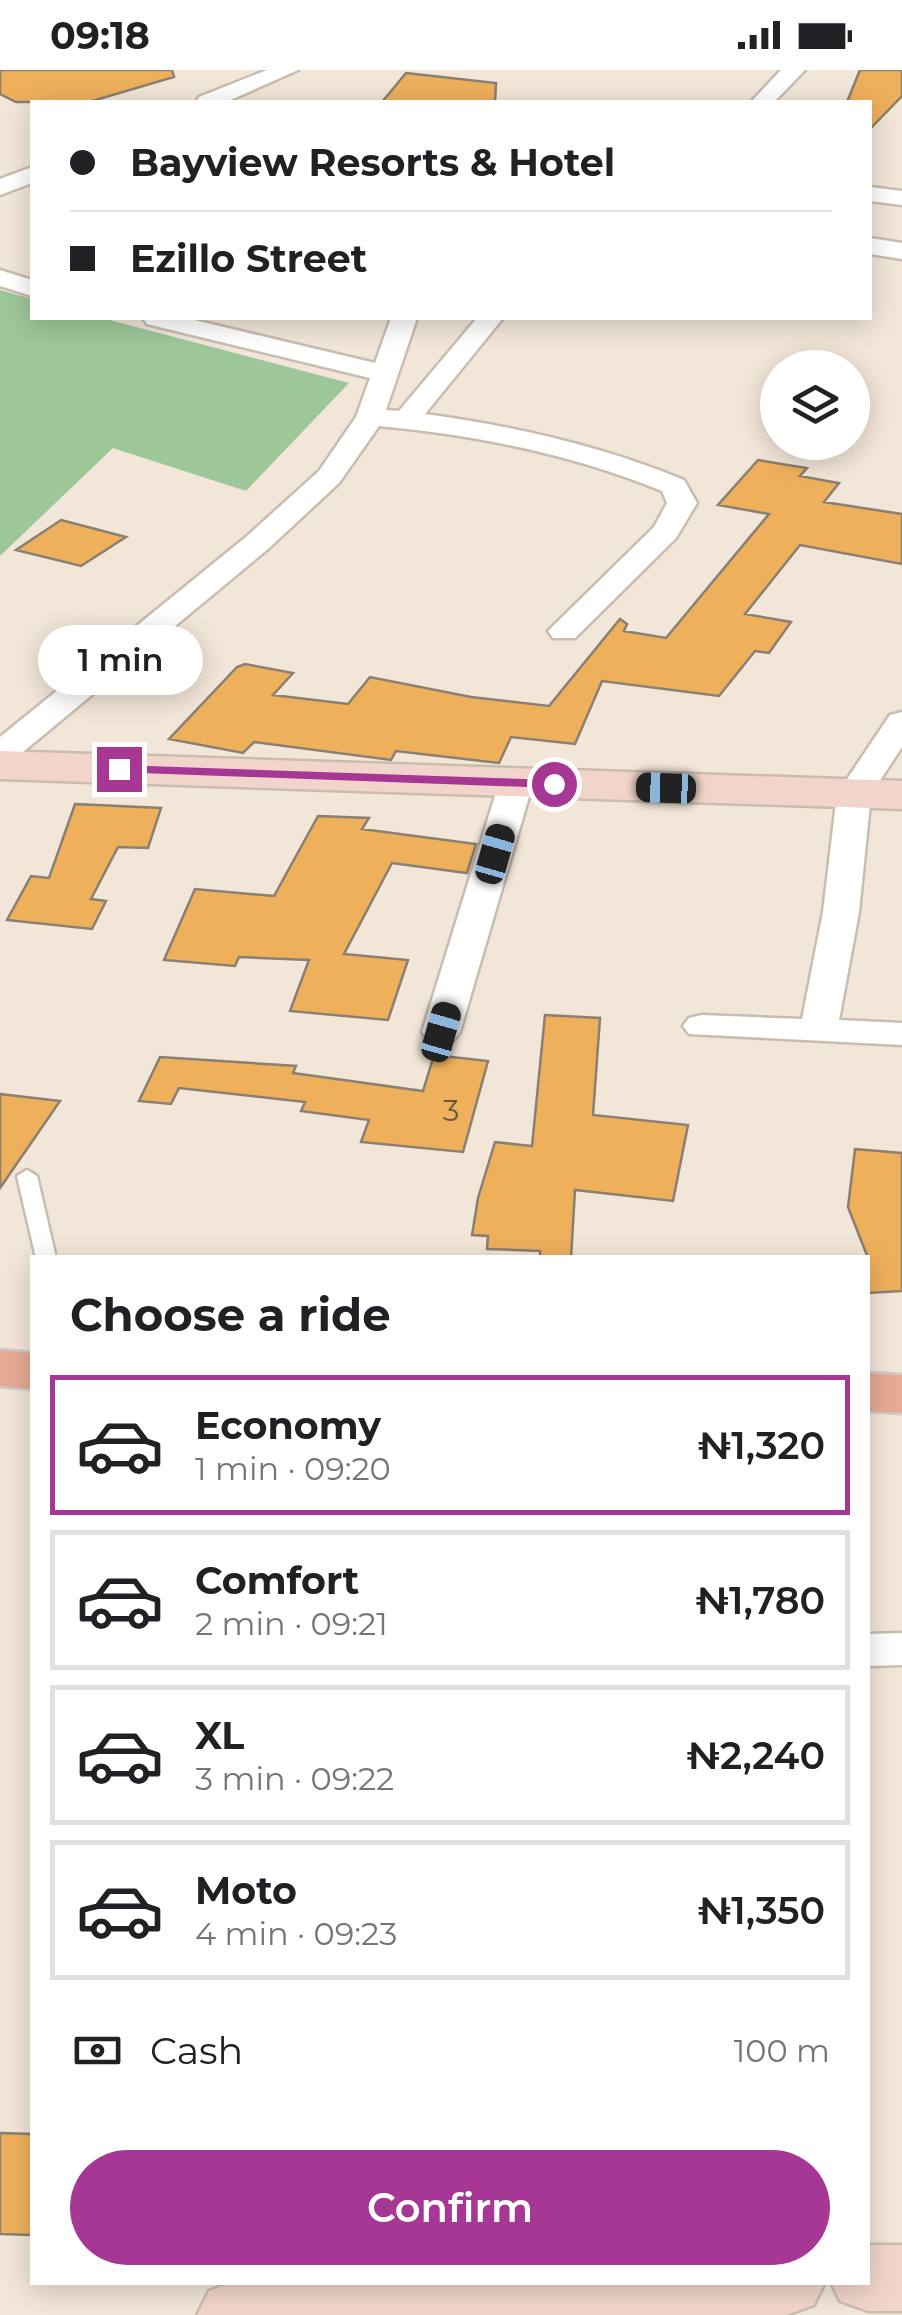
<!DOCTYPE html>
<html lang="en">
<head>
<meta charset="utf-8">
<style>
  :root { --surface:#fff; --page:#f2f2f2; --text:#202124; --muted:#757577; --line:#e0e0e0; --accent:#a63794 }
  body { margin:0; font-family:Montserrat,sans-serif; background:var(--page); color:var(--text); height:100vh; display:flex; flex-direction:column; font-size:38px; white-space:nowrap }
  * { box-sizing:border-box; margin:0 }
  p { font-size:32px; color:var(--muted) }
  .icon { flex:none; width:55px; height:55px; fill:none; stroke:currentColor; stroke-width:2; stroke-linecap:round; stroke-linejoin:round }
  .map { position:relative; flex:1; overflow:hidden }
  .drawer { position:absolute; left:30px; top:1185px; width:840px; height:1030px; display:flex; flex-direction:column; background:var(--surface); border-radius:0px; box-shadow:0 5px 25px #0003 }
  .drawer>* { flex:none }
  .guide { position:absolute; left:30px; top:30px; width:842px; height:220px; border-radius:0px; box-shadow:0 5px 25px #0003; display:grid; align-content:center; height:220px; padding:0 40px; background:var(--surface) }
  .controls { position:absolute; left:760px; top:280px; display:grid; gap:20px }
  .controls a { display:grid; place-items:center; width:110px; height:110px; border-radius:50%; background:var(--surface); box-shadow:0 5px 25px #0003; font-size:50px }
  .end { position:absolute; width:45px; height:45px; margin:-22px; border:12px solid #a63794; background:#fff; box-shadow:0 0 0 5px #fff }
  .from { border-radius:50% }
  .bubble { position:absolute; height:70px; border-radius:35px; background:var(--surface); box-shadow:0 5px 25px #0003; font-size:32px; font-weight:600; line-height:70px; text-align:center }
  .car { position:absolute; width:30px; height:60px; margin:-30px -15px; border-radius:12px; box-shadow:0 0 8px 2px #0007; background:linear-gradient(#222 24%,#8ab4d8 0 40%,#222 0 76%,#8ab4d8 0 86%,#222 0) }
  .guide b { display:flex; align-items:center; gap:35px; height:95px; font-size:38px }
  .guide b+b { border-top:2px solid var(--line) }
  .guide i { width:25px; height:25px; background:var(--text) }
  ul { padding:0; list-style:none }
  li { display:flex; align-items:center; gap:30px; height:140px; margin:0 20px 15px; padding:0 20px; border:5px solid var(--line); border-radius:0px }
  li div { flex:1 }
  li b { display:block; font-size:38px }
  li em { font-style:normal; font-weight:600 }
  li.current { border-color:var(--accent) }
  li>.icon { width:90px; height:90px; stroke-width:1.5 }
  h2 { padding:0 40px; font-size:45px; line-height:120px }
  .pay { display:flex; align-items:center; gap:25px; height:110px; padding:0 40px; font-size:38px }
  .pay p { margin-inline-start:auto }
  .cta { display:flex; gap:20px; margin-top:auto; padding:20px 40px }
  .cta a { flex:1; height:115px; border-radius:60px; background:var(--accent); color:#fff; font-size:40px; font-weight:600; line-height:115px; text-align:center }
  .status { display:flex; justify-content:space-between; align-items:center; height:70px; padding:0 50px; background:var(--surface); direction:ltr }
  .status svg { height:28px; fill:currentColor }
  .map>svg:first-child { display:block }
</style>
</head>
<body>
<div class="status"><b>09:18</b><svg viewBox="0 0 49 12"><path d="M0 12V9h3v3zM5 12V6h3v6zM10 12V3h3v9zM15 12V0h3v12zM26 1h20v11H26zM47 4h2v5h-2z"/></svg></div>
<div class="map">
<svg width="902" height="2245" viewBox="0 0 902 2245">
  <rect width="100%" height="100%" fill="#f2e6d8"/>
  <path fill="#9dc799" d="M0,220L32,229V248H102L349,313L246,421L113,378L0,486Z"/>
  <path fill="#efb05c" stroke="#897f72" stroke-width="2.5" d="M0,0H172L174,7L89,32H16L0,24Z
    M860,0H902V26L870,59V32H847Z
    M406,3L496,13L495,32H382Z
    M758,390L807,398L800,406L839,413L824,432L902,444V494L800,475L745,544L791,552L769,583L755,581L719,626L602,611L575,674L511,667L499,693L396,681L391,690L254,672L243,683L169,669L237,597L245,594L293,603L273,625L348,634L370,607L471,627L549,636L620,549L627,554L624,561L666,568L769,444L718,435Z
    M61,450L126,467L81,496L16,480Z
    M75,734L161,738L148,778L118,777L91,829L106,831L92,859L7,850L31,806L49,808Z
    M318,746L369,748L362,759L476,774L467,803L392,793L344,884L408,890L388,950L290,941L309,890L239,887L235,896L164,890L195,819L274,826Z
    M545,945L600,948L593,1045L688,1055L673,1131L575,1120L571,1188H540V1181L487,1179L488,1166L472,1165L478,1128L495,1072L532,1076Z
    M434,985L488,991L463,1082L361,1072L369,1050L301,1041L305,1032L179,1018L171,1034L139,1031L160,987L296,996L293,1003L423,1021Z
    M0,1024L60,1031L0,1118Z
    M855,1079L902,1083V1221L868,1223V1188L848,1137Z
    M0,2063L32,2064V2165L0,2164Z"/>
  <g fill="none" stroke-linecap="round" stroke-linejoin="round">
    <g stroke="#c9bdb0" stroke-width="5">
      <path id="lane" d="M27,1100L37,1106L56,1188H36L17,1106Z"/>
    </g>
    <g stroke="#c9bdb0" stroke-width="5">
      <path id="street" d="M267,0H298L226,32H196L199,27Z
        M781,0H805L774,32H751Z
        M32,97V113L0,125V109Z
        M870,117L902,121V135L870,131Z
        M870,168L902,173V189L870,184Z
        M0,200L32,210V226L0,216Z
        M143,248H186L375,293L391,248H417L386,340L399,341L477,248H503L425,344C514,356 602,376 684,410L697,433L676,468L575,568H553L548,561L654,457L667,433L662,421C572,384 476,365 379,356L339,413L268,479L12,691L0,694V667L246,467L319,401L356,347L370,308L147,254Z
        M902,642V677L871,724L859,842L839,950L902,953V975L689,964L683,956L689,948L702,945L802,949L823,842L837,724L890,645Z
        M516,703L528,706L533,713L460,962L454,970L441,973L428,970L422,962L499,713L504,706Z
        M902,1563V1595L868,1596V1564Z"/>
    </g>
    <g stroke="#c9bdb0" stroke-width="5">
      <path id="secondary" d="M0,681L902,711V739L0,709Z
        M868,2175H902V2241H868L840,2231L831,2212H868Z
        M234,2212H825L814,2235L786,2245H197L209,2221Z"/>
    </g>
    <g stroke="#cccbca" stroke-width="5">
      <path id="primary" d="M0,1280L32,1283V1319L0,1316Z
        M868,1303L902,1305V1343L868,1341Z"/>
    </g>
    <use href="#lane" fill="#fff" fill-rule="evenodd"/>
    <use href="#street" fill="#fff" fill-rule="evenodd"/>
    <use href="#secondary" fill="#f2d5ca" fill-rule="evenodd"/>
    <use href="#primary" fill="#e6ab95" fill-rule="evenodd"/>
  </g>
  <path fill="#a63794" d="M119,695L554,710L560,714L554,718L114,702L112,699Z"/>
  <g text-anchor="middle" stroke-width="8" stroke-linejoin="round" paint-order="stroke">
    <g font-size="30" fill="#69563c">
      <text x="451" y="1051">3</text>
    </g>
  </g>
</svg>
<div class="controls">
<a><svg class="icon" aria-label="layers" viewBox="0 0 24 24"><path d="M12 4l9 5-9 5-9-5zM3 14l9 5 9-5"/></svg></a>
</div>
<i class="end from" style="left:554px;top:714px"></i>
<i class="end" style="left:119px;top:699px"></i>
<div class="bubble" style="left:38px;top:555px;width:165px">1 min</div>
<i class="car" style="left:666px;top:718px;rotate:272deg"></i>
<i class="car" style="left:495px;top:784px;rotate:16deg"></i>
<i class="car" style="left:441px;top:962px;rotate:16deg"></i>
<div class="guide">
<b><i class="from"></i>Bayview Resorts &amp; Hotel</b>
<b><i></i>Ezillo Street</b>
</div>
<section class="drawer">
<h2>Choose a ride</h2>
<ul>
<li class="current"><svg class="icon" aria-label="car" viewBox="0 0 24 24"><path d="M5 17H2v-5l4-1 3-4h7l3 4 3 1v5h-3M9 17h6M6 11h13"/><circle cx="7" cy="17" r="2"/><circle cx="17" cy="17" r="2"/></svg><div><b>Economy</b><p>1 min · 09:20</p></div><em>₦1,320</em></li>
<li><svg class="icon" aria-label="car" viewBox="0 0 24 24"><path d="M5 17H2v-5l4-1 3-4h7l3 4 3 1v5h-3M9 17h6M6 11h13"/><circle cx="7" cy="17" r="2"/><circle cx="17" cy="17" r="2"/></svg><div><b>Comfort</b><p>2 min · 09:21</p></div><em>₦1,780</em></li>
<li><svg class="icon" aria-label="car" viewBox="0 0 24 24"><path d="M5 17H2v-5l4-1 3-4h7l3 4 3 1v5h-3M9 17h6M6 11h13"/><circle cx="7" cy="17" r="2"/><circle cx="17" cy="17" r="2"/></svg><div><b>XL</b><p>3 min · 09:22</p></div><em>₦2,240</em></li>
<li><svg class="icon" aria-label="car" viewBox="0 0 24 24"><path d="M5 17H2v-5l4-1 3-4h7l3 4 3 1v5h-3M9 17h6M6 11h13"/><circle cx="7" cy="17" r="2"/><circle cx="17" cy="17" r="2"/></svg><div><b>Moto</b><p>4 min · 09:23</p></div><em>₦1,350</em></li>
</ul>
<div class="pay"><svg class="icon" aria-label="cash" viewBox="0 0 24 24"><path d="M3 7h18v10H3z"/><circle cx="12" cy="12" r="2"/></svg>Cash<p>100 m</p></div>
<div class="cta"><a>Confirm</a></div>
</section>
</div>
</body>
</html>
